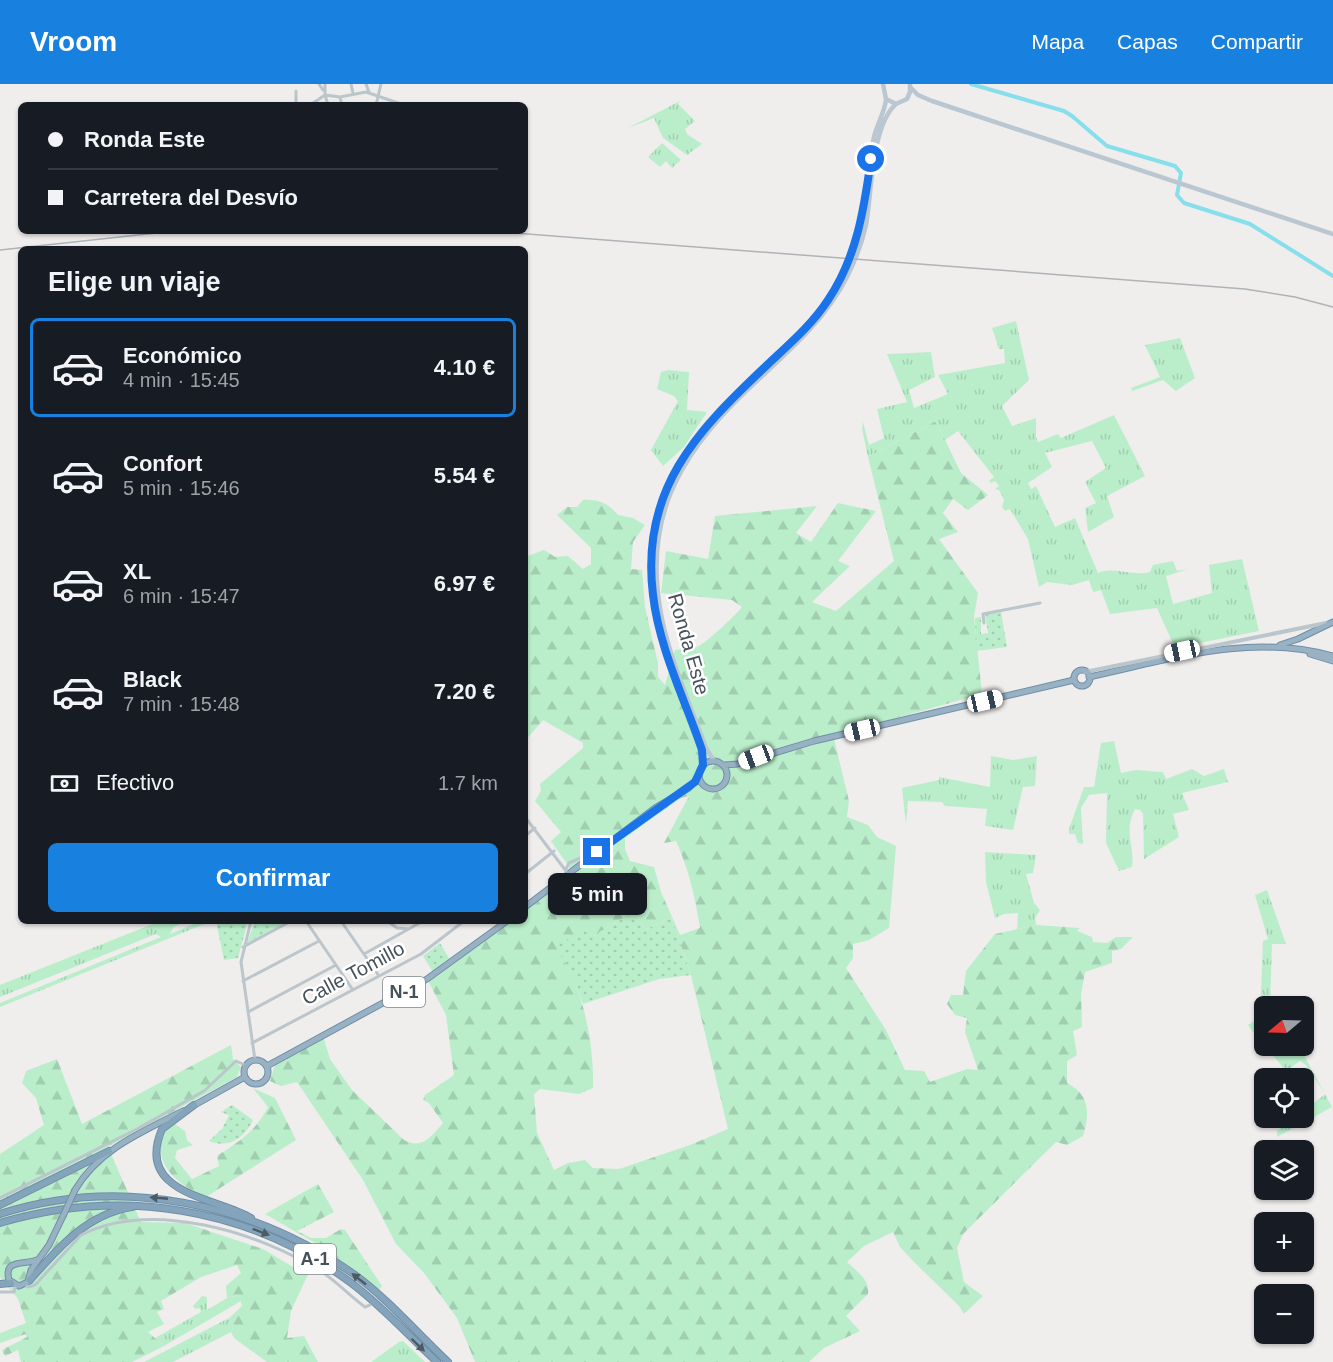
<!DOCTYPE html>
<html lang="es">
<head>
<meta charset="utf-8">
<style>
  :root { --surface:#171b24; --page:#20242c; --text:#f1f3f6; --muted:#9ea1a6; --line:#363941; --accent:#1880de }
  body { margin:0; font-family:Arial,sans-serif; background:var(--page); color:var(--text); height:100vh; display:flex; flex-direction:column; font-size:22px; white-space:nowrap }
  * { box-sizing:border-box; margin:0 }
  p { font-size:20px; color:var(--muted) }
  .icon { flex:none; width:33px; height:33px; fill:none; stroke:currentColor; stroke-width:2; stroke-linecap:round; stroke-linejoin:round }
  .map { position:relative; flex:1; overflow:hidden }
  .side { position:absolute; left:18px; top:162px; width:510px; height:678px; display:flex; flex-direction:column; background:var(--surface); border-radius:9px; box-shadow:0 2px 4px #0004 }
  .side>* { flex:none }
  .top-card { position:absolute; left:18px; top:18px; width:510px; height:132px; border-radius:9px; box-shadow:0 2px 4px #0004; display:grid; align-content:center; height:132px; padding:0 30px; background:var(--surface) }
  .needle { width:39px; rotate:251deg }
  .buttons { position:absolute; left:1254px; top:912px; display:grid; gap:12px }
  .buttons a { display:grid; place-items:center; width:60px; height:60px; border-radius:9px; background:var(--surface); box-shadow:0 2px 4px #0004; font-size:30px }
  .end { position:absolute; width:27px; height:27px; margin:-14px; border:8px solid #1a73e8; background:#fff; box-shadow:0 0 0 3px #fff }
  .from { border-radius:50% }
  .bubble { position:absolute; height:42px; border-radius:9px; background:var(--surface); box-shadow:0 2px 4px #0004; font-size:20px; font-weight:700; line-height:42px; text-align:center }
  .car { position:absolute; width:18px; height:36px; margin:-18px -9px; border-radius:8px; box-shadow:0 0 4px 2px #0007; background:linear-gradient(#fff 24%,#345 0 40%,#fff 0 76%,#345 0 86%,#fff 0) }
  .top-card b { display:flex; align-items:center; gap:21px; height:57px; font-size:22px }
  .top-card b+b { border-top:2px solid var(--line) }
  .top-card i { width:15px; height:15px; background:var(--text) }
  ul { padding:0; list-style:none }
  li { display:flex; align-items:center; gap:18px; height:99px; margin:0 12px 9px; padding:0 18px; border:3px solid transparent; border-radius:9px }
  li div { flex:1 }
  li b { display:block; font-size:22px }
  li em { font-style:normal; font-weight:700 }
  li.current { border-color:var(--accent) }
  li>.icon { width:54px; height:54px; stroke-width:1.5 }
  h2 { padding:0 30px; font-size:27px; line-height:72px }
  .pay { display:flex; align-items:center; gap:15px; height:66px; padding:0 30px; font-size:22px }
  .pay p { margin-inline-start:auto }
  .action { display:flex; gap:12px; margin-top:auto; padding:12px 30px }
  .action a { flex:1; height:69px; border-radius:9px; background:var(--accent); color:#fff; font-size:24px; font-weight:700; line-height:69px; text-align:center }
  header { display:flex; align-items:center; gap:36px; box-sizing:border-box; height:84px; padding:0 30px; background:var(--accent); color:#fff }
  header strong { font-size:28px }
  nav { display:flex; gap:33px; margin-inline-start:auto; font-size:21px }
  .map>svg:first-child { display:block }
</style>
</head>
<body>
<header>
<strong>Vroom</strong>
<nav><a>Mapa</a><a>Capas</a><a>Compartir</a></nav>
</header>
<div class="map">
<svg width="1333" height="1278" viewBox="0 0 1333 1278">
  <defs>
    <pattern id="grass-tufts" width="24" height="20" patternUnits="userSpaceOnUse" patternTransform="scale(1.5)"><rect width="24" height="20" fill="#baeeca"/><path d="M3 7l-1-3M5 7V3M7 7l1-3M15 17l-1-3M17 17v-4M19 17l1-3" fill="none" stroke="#a1ceb0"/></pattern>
    <pattern id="forest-firs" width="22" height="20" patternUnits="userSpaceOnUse" patternTransform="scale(1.5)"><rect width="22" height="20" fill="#baeeca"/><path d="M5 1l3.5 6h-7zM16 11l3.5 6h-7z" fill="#a1ceb0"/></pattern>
    <pattern id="park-dots" width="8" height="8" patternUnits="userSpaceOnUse" patternTransform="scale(1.5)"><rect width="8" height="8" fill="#baeeca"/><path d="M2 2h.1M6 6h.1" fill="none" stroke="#a1ceb0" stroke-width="1.8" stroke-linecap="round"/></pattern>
  </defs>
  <rect width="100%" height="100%" fill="#f0eded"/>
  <path fill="url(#grass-tufts)" d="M680,17L678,20L695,37L685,45L687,50L702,60L687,71L663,54L654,34L628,44Z
    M662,59L681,76L672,84L666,77L660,83L648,73Z
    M1016,237L1029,296L1002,322L1012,342L1036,334V353L1038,358L1058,350L1061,354L1114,331L1145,392L1107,412L1114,433L1088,448L1085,424L1096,419L1085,398L1106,384L1092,357L1045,369L1052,383L1028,399L1031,405L1036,402L1055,443L1075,434L1098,489C1115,482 1133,493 1150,488L1153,481L1173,477L1177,487L1188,485L1166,492L1173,520L1212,509L1209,481L1242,475L1259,547L1175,564L1157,524L1110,530L1101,506L1093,508L1089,496L1072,501L1047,498L1039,503L1028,455L1010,425L1005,427L1002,423L1004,416L999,406L995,405L999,402L995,397L991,399L989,397L994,393L958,347L945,356L936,337L868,373L862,345L863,338L869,361L884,354L877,325L907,318L887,270L931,268L935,293L909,306L914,324L948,310L938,291L1005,279L1004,265H999L992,244Z
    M1180,254L1195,294L1176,307L1163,296L1132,307L1131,304L1160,293L1145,261Z
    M668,286L689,288L687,326L707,328L684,363L663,382L651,366L678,317L674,312L657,305L661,288Z
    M1114,657L1121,689L1136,686L1163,688L1166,695L1192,685L1204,692L1224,685L1228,698L1182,709L1189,726L1173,730L1179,753L1144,775L1143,730L1140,726L1135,725C1123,748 1135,761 1132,783L1119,787L1106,759L1107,709L1089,711L1081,724L1083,760L1078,759L1075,750H1069V745L1084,703H1094L1101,659Z
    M991,672L1013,676L1037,672L1035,702L1023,703L1013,746L985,742L987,725L945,722L942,718L908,717L906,740L902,704L939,696V693L990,703Z
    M985,768L1036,771L1033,789L1026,790L1034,819L1040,826L1035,834L1036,841L1017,845L1018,829L1004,830L995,834L986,798Z
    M1267,806L1286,860H1272L1270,921L1264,922V962H1304V952L1309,964L1304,970L1306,975L1332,1023L1277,1053V1047L1294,1034H1304V1027L1325,1010L1306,981L1300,977L1286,987L1272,970L1269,971L1248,941L1260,933L1263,857L1268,855L1255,811Z
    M160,837H187L174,843L170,850L200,837H212L0,923V919L161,853L156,850L0,913V901Z
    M239,1211L241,1217L164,1262L155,1254L201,1228L199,1224L195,1225L193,1222L202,1212L207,1213V1226L227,1214Z
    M229,1234L234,1243L231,1248L173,1278H144Z
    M403,1257L425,1278H371L399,1258Z"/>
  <path fill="url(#forest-firs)" fill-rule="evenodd" d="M936,337L961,389L988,411L968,426L953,415L943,429L958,448L939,455L978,509L974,533L982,610L782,666L834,655L849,717L847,733L868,741L877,753L896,762L889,844L869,856L853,860V874L846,884L886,946L905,986L924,987L930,998L967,985L978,986L965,948L967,934L955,931L947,920L951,911H963L966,887L995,850L1036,841L1080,844L1077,847L1092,853L1093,858L1107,859L1116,853H1133L1121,865L1112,867V879L1085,888L1081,911L1082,943L1073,947L1077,971L1067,977V999C1090,1011 1090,1029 1083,1052L1067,1061L1056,1058L963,1150L957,1164L964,1198L983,1212L964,1230L959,1222L913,1177L900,1163L893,1148L864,1162L847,1178C857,1188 870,1195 868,1210L846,1232L860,1247L824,1264L809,1278H475L457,1234L424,1189L396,1160L363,1096L297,998L281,1002L270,997L275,981L323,952L330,975L352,1006L404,1056C423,1066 430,1053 443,1039L429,1019L423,1016L425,1011L454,991L446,931L427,895L507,837H525V824L574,786L570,784L551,757L561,748L535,717L541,707L540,700L583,664V659L543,636L525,657V473L544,466L555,473L568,472L583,485L591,480V464L557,431L567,423H577L583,416C598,415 608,419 618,431L633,434L645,441L633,458L631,485L642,486L645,523L658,579V593L665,601L675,566C682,565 693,565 699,562C708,557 736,531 742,523L732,516L661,509L666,467L708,475L715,432L817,422L796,449L811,458L838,419L876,427L838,477L850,482L812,518L836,527L894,477L868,373ZM689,712L664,759L676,757C689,786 695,813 700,844L680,851L661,808L654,783L630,777L625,765V754L681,714ZM635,827L645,846L671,833L691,891L728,1045L690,1061L619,1085L593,1084L585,1076L568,1079L554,1086L537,1049L534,1010L540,1005L579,1010L593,1004C594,967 587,928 573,893L589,846L593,852Z
    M231,961L233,975L241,983L237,993L108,1063L141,1138L185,1139L263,1165L298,1186H310L291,1227L287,1254L304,1252L318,1278H267L234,1254L231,1248L234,1243L229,1234L242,1222L239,1211L227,1214L226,1202L241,1189L237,1181L201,1193L161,1217L164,1225L157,1228L164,1240L148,1248L164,1262L132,1278H21L18,1266L5,1272L2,1266L27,1253L26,1250L0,1259V1249L26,1239L18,1215L0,1193V1070L44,1041L36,1014L22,999L26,987L57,975L82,1040Z
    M253,1004L275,1014L296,1056L206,1113C175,1101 143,1072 172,1038L185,1047L187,1056L193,1061L177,1066L175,1074L192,1095L219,1082L217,1072C240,1057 255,1048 268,1023Z
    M318,1100L334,1128L297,1147L311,1154H326L341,1145L345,1146L382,1202L379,1206L327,1166L265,1130Z"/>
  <path fill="url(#park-dots)" d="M1001,528L1007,563L976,567L975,534L981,533V550L988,549L985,530Z
    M635,827L645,846L671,833L691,891L659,895L583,920L573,893L555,861L590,845L593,852Z
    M216,837H248L238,874L224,876Z
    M255,837H288L247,859Z
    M440,859L450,876L433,888L423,872Z
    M232,1021L253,1036C245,1054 228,1065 209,1057L222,1045L229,1031L221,1028Z"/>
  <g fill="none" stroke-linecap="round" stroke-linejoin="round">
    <path stroke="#87dfec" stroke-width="4" d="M971,0L1064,27L1072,32L1107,62L1175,82L1181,89L1177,111L1184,119L1250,140L1333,192"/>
    <g stroke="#6f8fa8" stroke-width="7">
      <path id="trunk" d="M1280,561L1298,555L1333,538
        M1310,570L1333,577
        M1074 594a8 8 0 1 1 16 0a8 8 0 1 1-16 0Z
        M1089,593C1173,575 1247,549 1333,572
        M699 691a14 14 0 1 1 28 0a14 14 0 1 1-28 0Z
        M724,681L738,680L814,657L1074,596
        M525,823L655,724L689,704L699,693
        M244 988a12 12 0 1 1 24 0a12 12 0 1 1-24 0Z
        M267,982L427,895L507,837
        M191,1023L245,993
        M75,1106C99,1065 142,1048 183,1027
        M39,1175C27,1182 3,1173 9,1196L19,1202L28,1198L31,1186L49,1161L63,1132"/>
    </g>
    <g stroke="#6f8fa8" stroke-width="8">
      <path id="motorway" d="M194,1021L162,1045C134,1111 217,1113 251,1134
        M0,1121L109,1067
        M0,1130C120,1091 253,1119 355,1191C389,1216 417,1249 448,1278
        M0,1139C121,1103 247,1123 350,1198C381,1221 408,1251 437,1278
        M30,1196C58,1164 87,1130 132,1123
        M0,1200L11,1199"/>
    </g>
    <path stroke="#bbc6cc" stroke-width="3" d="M319,0L323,6
      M351,0L353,9
      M366,0L369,8
      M296,7V21
      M325,11L340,13L366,8L404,21
      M325,11L328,21
      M340,13L342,21
      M310,21L325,11V0
      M376,21L381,0
      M984,539L983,530L1040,519
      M525,733L566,787
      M525,752L535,744
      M566,785L569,779L592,769
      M525,790L554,767
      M251,837L241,878L255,976
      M306,837L353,906
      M341,837L379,892
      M387,837L397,844L409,845
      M243,863L291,837
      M364,870L423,837
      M243,897L319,857
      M248,928L336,881
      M252,959L421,870L464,837
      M0,1114L137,1045L204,1007L236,977L245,981
      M25,1200L28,1203L35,1201L81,1151C151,1115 259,1148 322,1188C337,1198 350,1212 365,1223L370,1221
      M0,1208H14L16,1201"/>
    <path stroke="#bbc6cc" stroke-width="4" d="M1085,588L1326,539"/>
    <path stroke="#bac7d1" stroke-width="4.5" d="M883,0L886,15L896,20L907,15L910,8V0
      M911,4L918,11L932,17L1333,150
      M714,677L706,664C691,622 671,578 662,535C642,438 677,373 745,308C782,273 824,239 847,193C855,177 862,159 866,141C872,109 871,42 896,20
      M703,681L702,666C685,616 660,564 653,511C644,446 670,376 716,329C750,295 791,266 820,228C864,171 861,119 874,53C877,40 885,28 886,15"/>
    <use href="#trunk" stroke="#98b2c4" stroke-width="5"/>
    <use href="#motorway" stroke="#84a4bc" stroke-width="6"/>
    <path stroke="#afb3b7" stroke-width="1.5" d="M488,147L1245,205L1295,213L1333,223
      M0,166L175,147"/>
    <g stroke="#6f8fa8" stroke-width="7" stroke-linecap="butt">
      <path id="trunk-bridge" d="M63,1132L75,1106"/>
    </g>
    <use href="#trunk-bridge" stroke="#98b2c4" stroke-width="5"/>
  </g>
  <defs><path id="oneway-solid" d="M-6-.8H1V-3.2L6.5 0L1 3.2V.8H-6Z" transform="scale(1.5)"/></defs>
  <g fill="#4b5a64">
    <use href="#oneway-solid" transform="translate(159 1114) rotate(-175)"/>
    <use href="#oneway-solid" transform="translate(261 1148) rotate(21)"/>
    <use href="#oneway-solid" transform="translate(359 1195) rotate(-142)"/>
    <use href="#oneway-solid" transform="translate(418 1261) rotate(44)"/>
  </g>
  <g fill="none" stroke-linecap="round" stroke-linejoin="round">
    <path stroke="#1a73e8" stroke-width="8" d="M597,768L695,698L703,681L702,666C685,616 659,564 653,511C640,406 696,348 766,282C788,261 811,242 828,216C857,173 864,125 871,75"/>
  </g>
  <g text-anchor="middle" stroke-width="5" stroke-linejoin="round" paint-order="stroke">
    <g fill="#fff" stroke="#7d868c" stroke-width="1.5">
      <rect x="383" y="893" width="42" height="30" rx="4.5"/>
      <rect x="294" y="1160" width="42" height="30" rx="4.5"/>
    </g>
    <g font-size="18" font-weight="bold" fill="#45525a">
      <text x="404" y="914">N-1</text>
      <text x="315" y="1181">A-1</text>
    </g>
    <g font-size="20" fill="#45525a" stroke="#fff">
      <text transform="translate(689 560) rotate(74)" y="7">Ronda Este</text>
      <text transform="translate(353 889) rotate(-28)" y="7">Calle Tomillo</text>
    </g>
  </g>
</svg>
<div class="buttons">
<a><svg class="needle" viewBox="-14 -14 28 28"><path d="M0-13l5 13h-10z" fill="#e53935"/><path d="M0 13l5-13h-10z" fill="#9ea1a6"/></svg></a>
<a><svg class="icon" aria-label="locate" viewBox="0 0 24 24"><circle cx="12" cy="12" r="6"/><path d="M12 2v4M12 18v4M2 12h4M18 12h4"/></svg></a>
<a><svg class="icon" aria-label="layers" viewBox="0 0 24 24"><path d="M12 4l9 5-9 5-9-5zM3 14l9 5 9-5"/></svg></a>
<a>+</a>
<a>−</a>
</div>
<i class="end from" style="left:871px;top:75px"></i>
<i class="end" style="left:597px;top:768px"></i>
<div class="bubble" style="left:548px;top:789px;width:99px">5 min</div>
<i class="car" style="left:1182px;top:567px;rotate:258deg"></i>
<i class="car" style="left:985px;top:617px;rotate:77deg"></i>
<i class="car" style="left:862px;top:646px;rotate:257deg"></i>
<i class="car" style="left:756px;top:673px;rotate:249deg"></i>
<div class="top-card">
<b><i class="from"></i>Ronda Este</b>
<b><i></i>Carretera del Desvío</b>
</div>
<section class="side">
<h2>Elige un viaje</h2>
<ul>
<li class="current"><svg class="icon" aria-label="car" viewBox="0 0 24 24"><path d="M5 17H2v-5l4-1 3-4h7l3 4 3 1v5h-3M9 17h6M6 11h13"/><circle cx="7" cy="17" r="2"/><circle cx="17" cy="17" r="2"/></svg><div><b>Económico</b><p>4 min · 15:45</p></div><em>4.10 €</em></li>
<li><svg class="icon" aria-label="car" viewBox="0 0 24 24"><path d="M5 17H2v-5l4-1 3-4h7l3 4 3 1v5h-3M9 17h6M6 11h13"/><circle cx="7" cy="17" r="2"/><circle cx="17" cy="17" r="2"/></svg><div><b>Confort</b><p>5 min · 15:46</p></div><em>5.54 €</em></li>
<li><svg class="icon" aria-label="car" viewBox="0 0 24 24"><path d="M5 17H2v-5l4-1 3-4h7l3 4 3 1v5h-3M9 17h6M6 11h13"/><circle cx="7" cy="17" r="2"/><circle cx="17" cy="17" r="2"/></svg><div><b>XL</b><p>6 min · 15:47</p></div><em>6.97 €</em></li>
<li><svg class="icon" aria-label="car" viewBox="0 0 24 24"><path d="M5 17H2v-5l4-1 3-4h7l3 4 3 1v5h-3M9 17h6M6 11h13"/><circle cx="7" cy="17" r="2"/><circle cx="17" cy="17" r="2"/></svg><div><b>Black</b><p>7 min · 15:48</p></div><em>7.20 €</em></li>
</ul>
<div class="pay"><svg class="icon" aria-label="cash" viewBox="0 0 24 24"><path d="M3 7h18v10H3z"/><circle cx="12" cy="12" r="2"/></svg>Efectivo<p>1.7 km</p></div>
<div class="action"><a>Confirmar</a></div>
</section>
</div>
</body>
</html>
